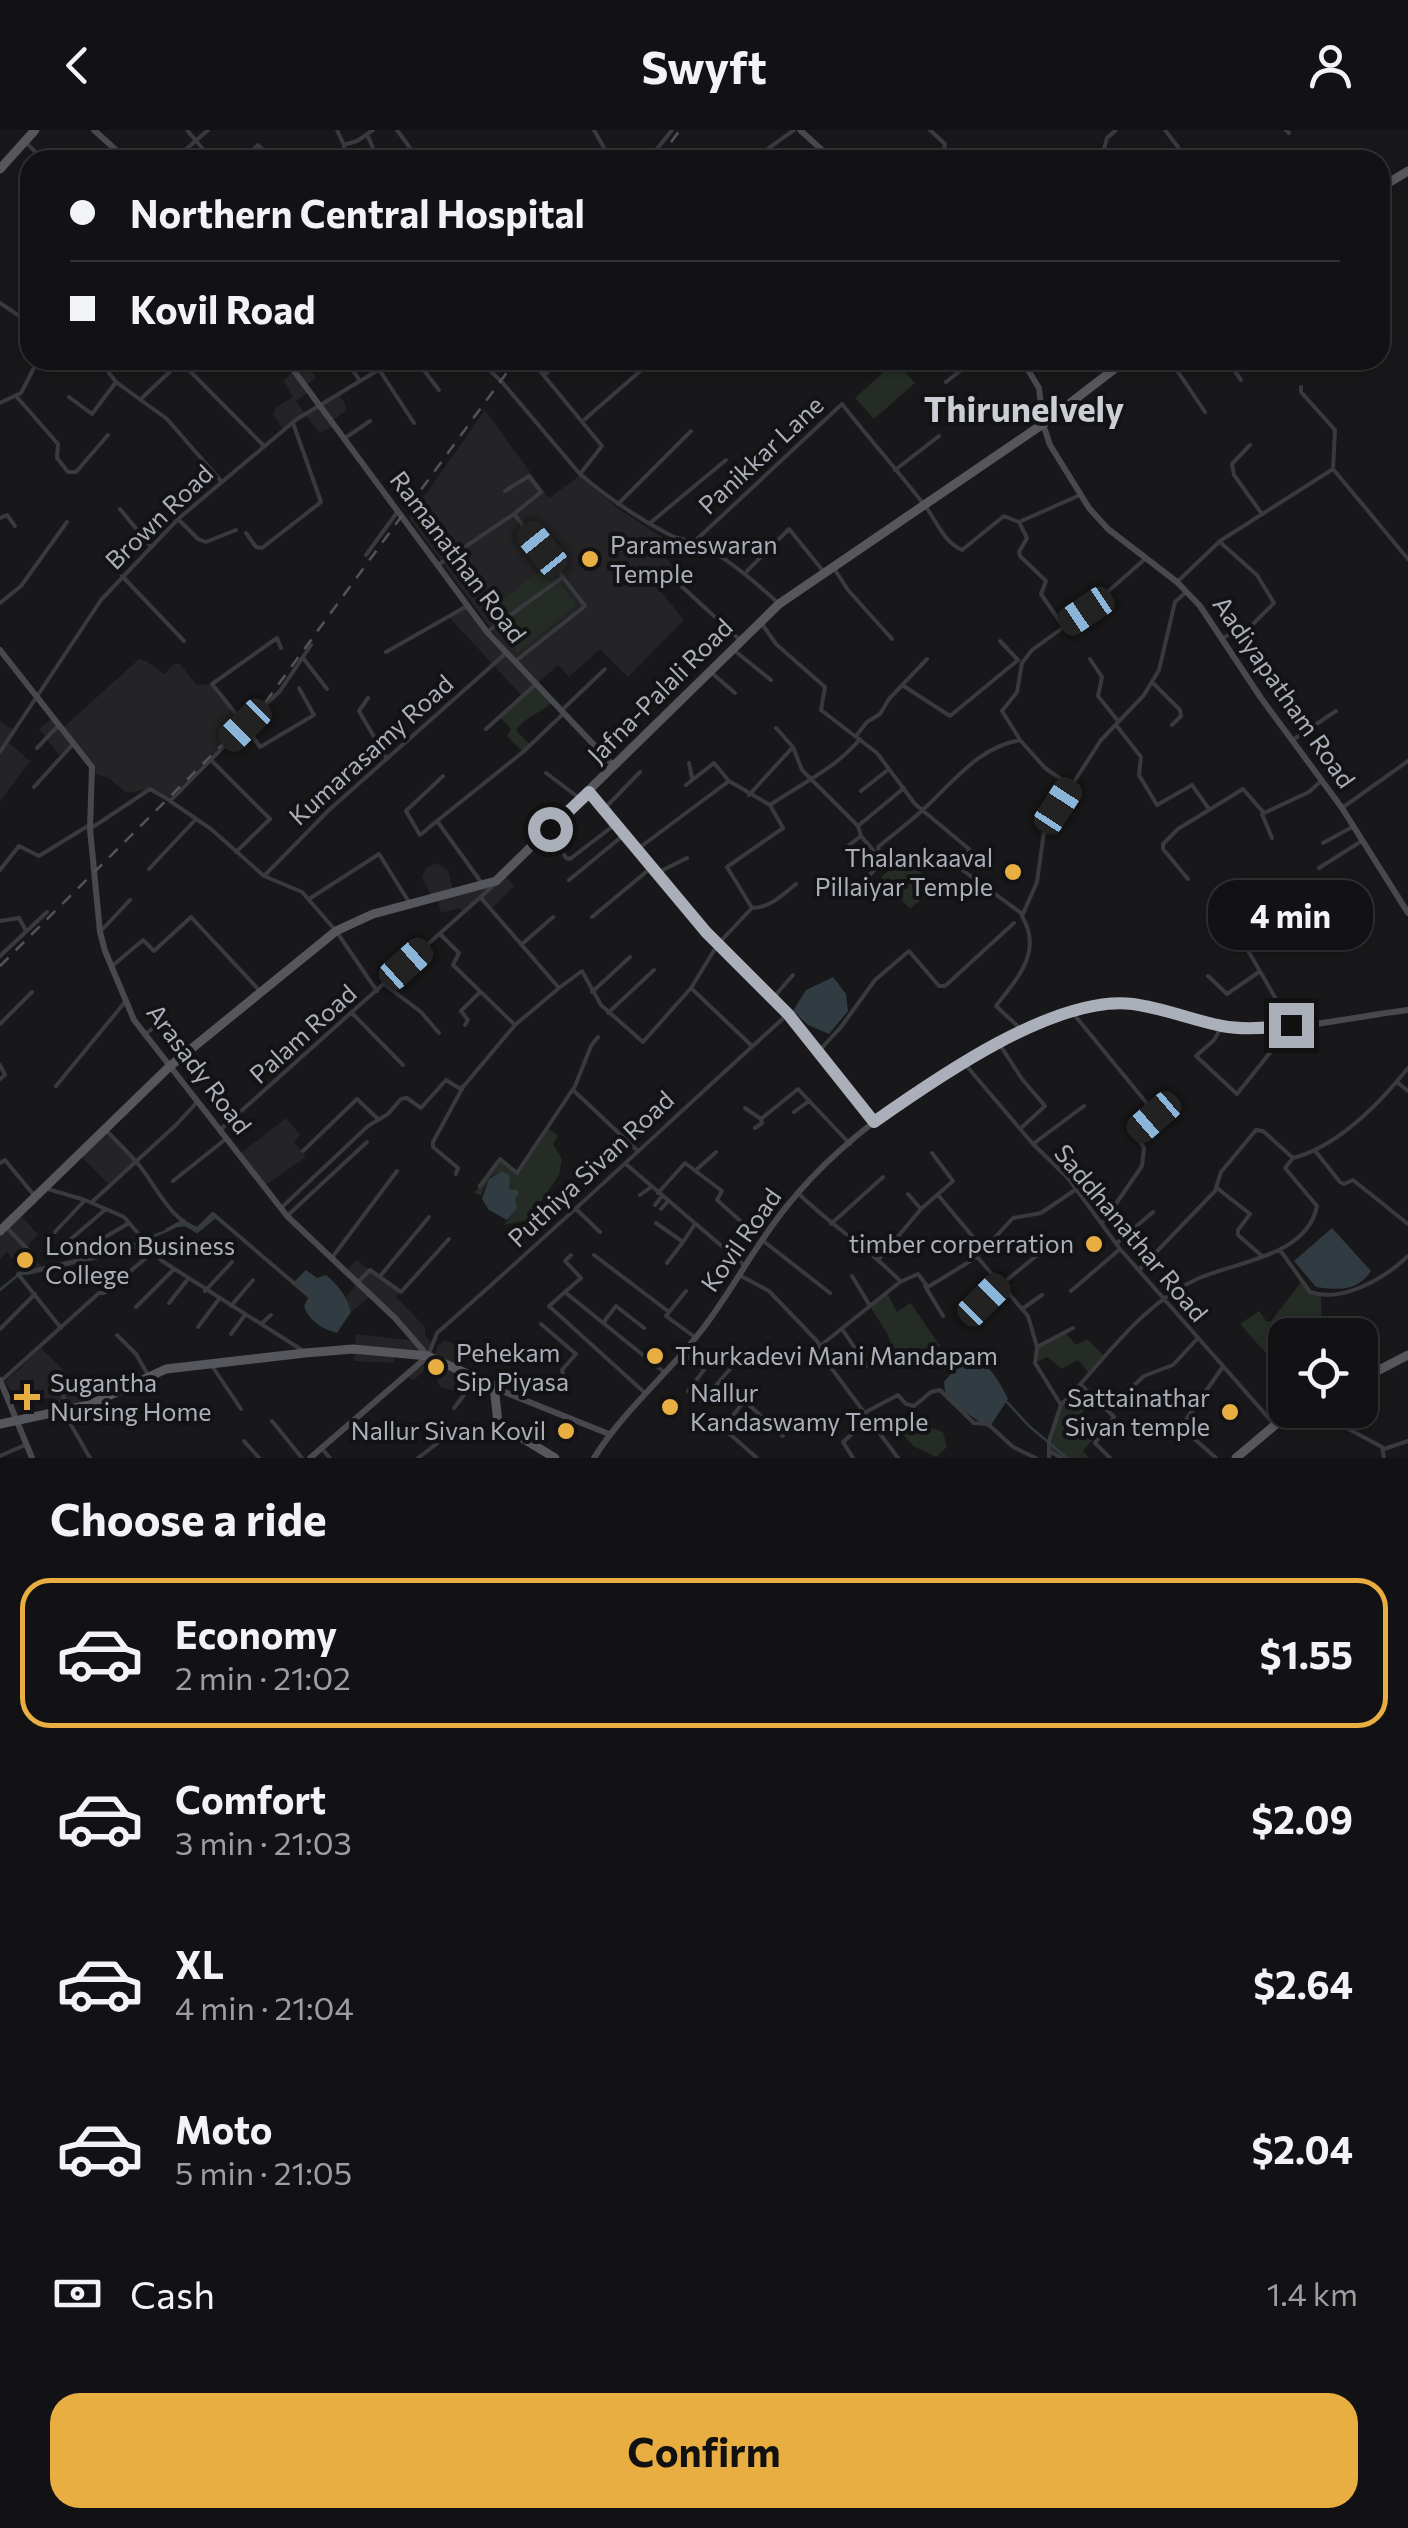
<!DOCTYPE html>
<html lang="en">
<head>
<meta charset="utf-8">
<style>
  :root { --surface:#121214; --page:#1f2022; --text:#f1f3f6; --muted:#9c9ea0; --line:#313234; --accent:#e8ae41 }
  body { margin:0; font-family:Commissioner,sans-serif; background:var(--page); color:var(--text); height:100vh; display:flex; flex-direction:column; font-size:38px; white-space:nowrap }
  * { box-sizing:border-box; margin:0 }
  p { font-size:32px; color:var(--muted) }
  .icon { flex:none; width:55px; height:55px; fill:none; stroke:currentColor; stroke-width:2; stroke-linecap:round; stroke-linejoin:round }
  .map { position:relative; height:1328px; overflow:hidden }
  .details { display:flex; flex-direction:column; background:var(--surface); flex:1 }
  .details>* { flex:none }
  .banner { position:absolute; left:20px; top:20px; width:1370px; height:220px; border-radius:30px; box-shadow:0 2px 8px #0004,0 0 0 2px var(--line); display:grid; align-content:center; height:220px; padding:0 50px; background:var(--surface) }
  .controls { position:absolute; left:1268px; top:1188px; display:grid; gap:20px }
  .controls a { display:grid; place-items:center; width:110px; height:110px; border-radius:20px; background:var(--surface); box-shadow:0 2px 8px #0004,0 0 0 2px var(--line); font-size:50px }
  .end { position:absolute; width:45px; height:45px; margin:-22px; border:12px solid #abafb9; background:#111; box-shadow:0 0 0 5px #111 }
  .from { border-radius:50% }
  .bubble { position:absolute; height:70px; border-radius:30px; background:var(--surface); box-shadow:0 2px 8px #0004,0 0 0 2px var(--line); font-size:32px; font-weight:700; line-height:70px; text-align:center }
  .car { position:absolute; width:30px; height:60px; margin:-30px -15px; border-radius:12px; box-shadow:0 0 8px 2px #0007; background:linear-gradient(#222 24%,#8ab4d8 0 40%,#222 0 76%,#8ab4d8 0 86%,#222 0) }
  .banner b { display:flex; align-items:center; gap:35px; height:95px; font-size:38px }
  .banner b+b { border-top:2px solid var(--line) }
  .banner i { width:25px; height:25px; background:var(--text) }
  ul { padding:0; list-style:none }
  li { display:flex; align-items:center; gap:30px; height:150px; margin:0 20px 15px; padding:0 30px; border:5px solid transparent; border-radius:30px }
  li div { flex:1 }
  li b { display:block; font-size:38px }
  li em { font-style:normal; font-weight:700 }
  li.active { border-color:var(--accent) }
  li>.icon { width:90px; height:90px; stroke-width:1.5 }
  h2 { padding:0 50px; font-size:45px; line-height:120px }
  .pay { display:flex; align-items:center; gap:25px; height:110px; padding:0 50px; font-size:38px }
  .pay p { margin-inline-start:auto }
  .cta { display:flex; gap:20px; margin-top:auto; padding:20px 50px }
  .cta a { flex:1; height:115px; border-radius:30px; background:var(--accent); color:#111; font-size:40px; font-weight:700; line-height:115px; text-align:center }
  header { display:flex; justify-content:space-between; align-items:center; height:130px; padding:0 50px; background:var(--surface); font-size:45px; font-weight:700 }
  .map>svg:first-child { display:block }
</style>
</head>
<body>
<header><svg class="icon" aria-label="back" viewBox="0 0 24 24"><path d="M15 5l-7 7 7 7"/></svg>Swyft<svg class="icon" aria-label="person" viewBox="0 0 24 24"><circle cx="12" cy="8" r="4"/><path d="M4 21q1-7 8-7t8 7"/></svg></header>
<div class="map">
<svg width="1408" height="1328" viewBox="0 0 1408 1328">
  <rect width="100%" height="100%" fill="#18181a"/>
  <path fill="#242426" d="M286,230H302L316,248L306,255L310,261L296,271L305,284L339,265L344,272L347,280L333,290L336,295L320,303L305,285L283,300L273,284L276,277L293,267L283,251L294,240Z
    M485,280L549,368L579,346L619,379L666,410L659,417L674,439L655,454L684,490L628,547L600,519L569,547L558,535L538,553L500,511L409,388Z
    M467,476L535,555L522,566L448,486Z
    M139,529L146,531L164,544L174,534H180L197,555L212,554L243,593L168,669L150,659L126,663L109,648L94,644L74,614L59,625L39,599L55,586L64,597Z
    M0,591L15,601L8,612L30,631L0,671Z
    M437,733L448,740L454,763L504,744L514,756L491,779L481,768L463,783L459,778L441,783L437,768L433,769L422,747L426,738Z
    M286,988L300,1005L294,1012L306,1027L266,1055L241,1023Z
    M104,998L137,1032L109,1055L78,1023Z
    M17,1082L38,1104L26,1118L44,1139L23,1142L7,1122L0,1130V1101Z
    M356,1130L400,1162L396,1167L425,1197V1206L431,1212L428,1226L434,1228L438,1216L445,1210L456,1215L454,1226L464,1233L461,1240L468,1244L455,1261L440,1257L437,1248L425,1240L414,1250L409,1248L406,1244L426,1227L394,1223L395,1233L354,1231L356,1204L416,1211L371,1166L351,1182L346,1167L357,1153L345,1142Z
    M41,1218L77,1253L89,1275L52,1283V1268L20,1273L5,1252Z"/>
  <path fill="#242c25" d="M896,231L915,253L874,289L855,268Z
    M547,436L577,475L517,523L484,483Z
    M535,555L552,572C540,584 527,585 516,600L530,615L523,622L507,606L511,599L499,586Z
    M906,726L934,758L910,779L881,747Z
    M548,998L558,1006L553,1014L562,1029L559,1045L528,1090L504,1095L517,1079L503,1041L490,1047L481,1065L474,1063L500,1029L517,1043Z
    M1302,1151L1310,1162L1321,1165L1322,1199L1317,1205H1285V1235L1277,1236L1240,1194L1259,1181L1267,1192L1271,1191Z
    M887,1163L897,1182L910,1173L912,1175L940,1216L930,1220L919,1218L904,1227L894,1223L888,1205L870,1176Z
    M1066,1203L1076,1215L1087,1209L1105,1227L1090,1245L1078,1230L1062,1239L1047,1227L1035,1233L1037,1217Z
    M1081,1255L1092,1269L1080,1286L1081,1290L1096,1302V1306L1083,1321L1089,1328H1062L1049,1321C1049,1294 1063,1273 1081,1255Z
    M904,1289L913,1291L916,1298L922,1300L927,1296L943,1302L947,1317L936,1327L913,1316L901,1302Z"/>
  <path fill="#313b42" d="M833,847L846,864L848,881L829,904L808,895L793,881L806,860Z
    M502,1041L510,1046L509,1059L517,1060L519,1063L515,1068L517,1079L507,1090L489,1080L482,1069L489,1049Z
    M1332,1098L1371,1141C1357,1162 1338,1160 1316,1157L1294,1131Z
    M306,1140L317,1148L326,1145C339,1156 347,1166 351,1182L337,1203C322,1199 309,1191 304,1176L309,1166L294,1152Z
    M968,1224C988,1231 1000,1252 1008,1269L989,1298L946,1269L944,1252Z"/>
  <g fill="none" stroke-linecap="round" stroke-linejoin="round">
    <path stroke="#313b42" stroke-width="2.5" d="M178,1096L185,1095L197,1102L215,1087
      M127,1117L166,1101
      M26,1144L111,1125
      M0,1160L18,1145
      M1007,1272L1029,1296L1067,1328"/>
    <path stroke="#393a3e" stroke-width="4" d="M187,0L212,30
      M337,0L344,15V30
      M397,0L419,30
      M594,0L611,30
      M930,0L945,14L944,19L932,30
      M1165,0L1178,17
      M1286,0L1289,3
      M367,4L378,30
      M25,12L44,30
      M344,15L357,11L373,0
      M1326,22L1331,30
      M174,30L208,0
      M242,30L258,15L274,30
      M643,30L653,24L672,0
      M752,30L794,0
      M1101,30L1107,8L1116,0
      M1126,30L1130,28
      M0,173L30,193
      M99,230L116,252L167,289L221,351
      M346,230L360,251
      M416,230L439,260
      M479,230L502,252L580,344
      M531,230L602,316L580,344C608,368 639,389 672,406C682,411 692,409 701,414C729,430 752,449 776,471
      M615,230H618
      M1170,230L1205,282
      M1227,230L1241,250
      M181,232L264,316
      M231,232L233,230
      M380,241L414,293
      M544,245L562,230
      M946,252L974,230
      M1301,257V262L1335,300L1333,339
      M16,266L58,314L57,328L68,342H76L108,305
      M69,267L92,284L116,252
      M142,268L182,230
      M0,273L21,263L38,230
      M585,289L653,230
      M345,308L370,291
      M1250,315L1232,334L1234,345L1262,384
      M895,340L939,306
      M505,361L529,346L541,362L514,384
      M618,374L691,301
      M120,379L151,417
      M0,388L7,385L15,396
      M178,389L198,409L206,412L236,400
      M1019,392L1027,408L1019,422L1020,426L1046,451L1041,464L1063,496
      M650,393L726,330
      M246,403L256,417L262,418L321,372L293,293
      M695,411L842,274C868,307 896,339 922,372C936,388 941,410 962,420L1004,386L1019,392L1080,365
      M1221,413L1257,445L1274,473L1253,494L1222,508
      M366,425L398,381
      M438,435L514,384L585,476L517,530
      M835,440L848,460L892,509
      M747,441L789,399L824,442
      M122,446L184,511
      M1178,451L1220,411L1333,339L1408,429
      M678,453L740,510
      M0,473L21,456L67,392
      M762,494L776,514L825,557L821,580L877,623L915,674L969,719L961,739L1021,783
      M487,502L563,447
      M1000,511L1018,530
      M281,518L277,508L212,554L245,595L170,671L211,699L264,746L302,762L336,801L377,861
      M735,521L771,550
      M386,522L467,476
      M303,528L327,559
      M1090,529L1102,547L1098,566L1118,591
      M713,544L735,563
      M1152,552L1180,580L1181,586L1172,595
      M902,555L950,586L1018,530
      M299,558L314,585L260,617L245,595L280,561L311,515
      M368,568L359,581L387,629
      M561,581L605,539
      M1116,595L1141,627L1139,645L1157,675L1192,655L1209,679
      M776,598L793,617L802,640L858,696
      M486,599L535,555
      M856,606L867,592L880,584L889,569L927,529
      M1019,608L1002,581L1017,562L1022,533L1032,520L1086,481L1146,428
      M1294,609L1336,581
      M37,618L57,597
      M0,622L101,470L178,389L297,289L395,230
      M212,631L270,689L236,722
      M689,633L692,648
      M546,643L578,667
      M443,646L406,681L420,705L437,691L481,752
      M686,655L714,633L729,651
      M34,657L74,613
      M861,661L889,639
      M589,662L708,804L788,884L872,991
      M749,665L793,617
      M605,678L640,642
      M1342,678L1408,631
      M437,691L523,622L563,584
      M90,699L150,659L169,670
      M550,699L566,728L570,729L617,693
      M861,706L874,721
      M1272,708L1262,684L1309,662L1321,651
      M1323,713L1354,696
      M848,716L861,706L858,696L904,658
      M639,718L729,651L770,675
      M1319,738L1360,712
      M149,739L196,689
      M0,740L19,716L39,726L91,694
      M657,743L687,728
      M264,746L329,680L505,524
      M1188,749L1163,719V714L1178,699L1243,659L1264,683
      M569,750L626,703
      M865,750L882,732L878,717C894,704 911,691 926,677C956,649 978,618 1020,610L1045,638L1071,656
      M481,768L559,858L582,841L601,875L643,912L691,858L718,814L752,778L727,737L783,698L770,675C802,653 835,639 860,609
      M309,769L379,724L409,772
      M752,778C770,778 782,765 796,754
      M1229,779L1245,797L1239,805L1291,895
      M592,787L652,737
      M0,791L19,788L26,801
      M100,802L130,770
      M440,804L459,823L453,835L515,895L559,858
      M521,815L553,787
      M0,826L47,782
      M111,837L143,810L154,821L191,787L260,861
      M1208,846L1227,864L1259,842
      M384,854L421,882L439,903
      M691,858L752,916
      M592,862L630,827
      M773,868L793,845
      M1072,882L1154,982V987L1136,1004L1144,1018L1142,1036L1104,1091
      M352,883L403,935
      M608,883L654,840
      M0,894L32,862
      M465,895L468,890L461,881L480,862
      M1222,896L1214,910L1196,926L1237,964L1277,914L1282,900
      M1024,902L996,876C1018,847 1043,822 1022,786L1037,752L1044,702L1050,689L1101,610L1144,565L1159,540L1175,472L1186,462
      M144,905L157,895
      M1000,915L1022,949L1045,976L1020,999
      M817,923L841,897L875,850L909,821L939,856H945L1014,793
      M964,933L1033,1014L1068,1048L1120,1119L1273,1293
      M0,935L5,945L0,949
      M1397,952L1408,961
      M56,956L125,872
      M573,960L638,1021
      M745,978L761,989L798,959L850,1014
      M794,982L809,971
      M755,998L762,993L761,989
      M221,999L494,755
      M106,1000C117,1012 129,1023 139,1035C156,1056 171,1091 198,1099L213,1084L309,1166
      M1033,1014L1084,976
      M303,1021L357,969L378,989
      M1316,1022L1340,1052L1344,1054L1353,1050L1408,1094
      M1293,1028C1339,1016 1379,974 1408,938
      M0,1033L5,1030L33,1064
      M627,1035L745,1136
      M695,1041L716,1022
      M456,1044L458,1038L433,1017V1012L463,957
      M173,1051L227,1008
      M480,1056L500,1029L517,1043L575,956L591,916L598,907
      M1217,1058L1250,1084L1238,1100V1105L1262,1126
      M48,1059L85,1070L124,1087L162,1131L302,1220
      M658,1063L685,1033L722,1061L717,1070L746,1096L753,1085
      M798,1063C830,1095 869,1118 900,1151
      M908,1064L921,1079
      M640,1065L651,1057
      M938,1065L983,1119
      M93,1071L177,994L198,971
      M655,1075L662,1066
      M281,1078L368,996L388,984L401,969L407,968L421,978L446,950L459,958L463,957L515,895
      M661,1079L668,1071
      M577,1080L600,1102
      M287,1086L367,1012
      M656,1093L683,1112L695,1094
      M831,1094L883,1047
      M8,1099L34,1126
      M167,1100L184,1091
      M55,1102L85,1070
      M762,1110L830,1163
      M1118,1112L1153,1082
      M65,1114L106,1079
      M90,1116L129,1093
      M1280,1120L1310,1162C1342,1173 1384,1149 1408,1126
      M571,1125L565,1131L581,1148L549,1176L645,1263
      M594,1125L669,1182
      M978,1128L1028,1186L1037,1217L1035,1233L1061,1275L1049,1311V1328
      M331,1129L397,1041
      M879,1129L921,1079L953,1051L932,1023
      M667,1133L683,1112
      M381,1145L429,1087
      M739,1145L769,1161L817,1211L832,1239L898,1328
      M852,1146L870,1176
      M359,1151L370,1140L401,1162L449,1109
      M925,1156L943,1186
      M205,1161L232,1132
      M686,1161L666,1186L696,1208
      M1071,1161L1120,1119
      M566,1163L664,1242
      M169,1173L188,1149
      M231,1176L253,1150
      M136,1177L174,1139
      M974,1177L1047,1117
      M1022,1179L1042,1165
      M603,1193L616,1176L644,1198
      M261,1194L271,1185
      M541,1194L576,1224L562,1240L565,1251L561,1256L558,1254
      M198,1197L219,1169
      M61,1198L18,1144L146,1115
      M0,1199L35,1164
      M842,1199L867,1236
      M231,1204L245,1185
      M117,1205L136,1224L148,1245
      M820,1216L900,1152L918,1144L928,1157L977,1127L1013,1088L1041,1083L1075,1060
      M1037,1217L1073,1198
      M682,1222L704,1240L688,1261L702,1272L746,1220
      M428,1226L437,1203C556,1099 671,990 788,884
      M212,1236L241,1279
      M1,1251L99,1163H104L152,1123
      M1081,1255L1107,1280L1144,1246L1173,1235L1197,1209
      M61,1262L69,1279
      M1061,1275C1104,1231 1140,1175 1197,1149C1234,1132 1307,1127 1317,1076L1285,1038L1293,1028L1263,1001L1256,1000L1221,1042L1215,1061L1139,1140
      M454,1278L477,1248
      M1107,1280L1114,1287L1095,1313L1110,1328
      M1313,1280L1382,1317L1384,1328
      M63,1281L90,1328
      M864,1283L898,1265L906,1274L914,1276L931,1262L940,1260L974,1293L988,1294L1013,1317L1036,1328
      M272,1291L302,1328
      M244,1311L259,1328
      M322,1319L330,1328
      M1384,1319L1408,1311
      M1049,1321L1062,1328
      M0,1326L25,1315
      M418,1328L448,1305
      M757,1328L723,1298L742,1274H748L783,1306
      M853,1328L843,1312L869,1289
      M1216,1328L1181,1297L1222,1238"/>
    <path stroke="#47494e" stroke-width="6" d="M94,0L127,30
      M800,0L833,30
      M286,230L487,502L613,635
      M1022,230L1039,258L1043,294L1050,315L1089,378L1108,399L1177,452L1200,476L1261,568L1342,678L1408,783
      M0,520L92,637L90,699L100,802L105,821L134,890L287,1086L395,1188L428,1226L310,1328
      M0,1250L32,1328
      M497,1259L609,1304
      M594,1328C624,1280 667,1245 701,1201C732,1161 755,1115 787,1076C851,996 957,928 1051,891C1062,886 1074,880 1086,876C1137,863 1185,894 1235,898C1291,902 1352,887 1408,880"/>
    <path stroke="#55575d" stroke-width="9" d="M0,39L35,0
      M1380,58L1408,41
      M0,1101L169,937L336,801L373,784L496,751L779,474L1043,294L1126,230
      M1360,1250L1408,1225
      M0,1294L89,1275L166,1239L305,1223L353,1219L428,1226L494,1256L498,1293L555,1328
      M1236,1328L1275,1295L1305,1280"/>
    <path stroke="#525459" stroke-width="2.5" stroke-dasharray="12 10" stroke-linecap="butt" d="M658,30L680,0
      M0,836L267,570L516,230"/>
  </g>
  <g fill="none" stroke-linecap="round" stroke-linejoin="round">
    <path stroke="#abafb9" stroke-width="12" d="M550,699L589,662L706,802L788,884L874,992C935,949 1056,864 1133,874C1163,878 1192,890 1222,896C1244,900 1269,898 1291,895"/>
  </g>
  <g fill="#e8ae41" stroke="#131315" stroke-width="4">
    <circle cx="590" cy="429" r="10"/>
    <circle cx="1013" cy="742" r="10"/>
    <circle cx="1094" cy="1114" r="10"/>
    <circle cx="25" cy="1130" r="10"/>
    <circle cx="655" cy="1226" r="10"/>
    <circle cx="436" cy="1237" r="10"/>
    <path d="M22 1252h10v10h10v10h-10v10h-10v-10h-10v-10h10z"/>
    <circle cx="670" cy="1277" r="10"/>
    <circle cx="1230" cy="1282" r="10"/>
    <circle cx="566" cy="1301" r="10"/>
  </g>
  <g text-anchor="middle" stroke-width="8" stroke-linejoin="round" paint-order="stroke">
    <g font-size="25" fill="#abafb9" stroke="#131315">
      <text transform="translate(761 325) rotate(-43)" y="9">Panikkar Lane</text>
      <text transform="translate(159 387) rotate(-44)" y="9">Brown Road</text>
      <text transform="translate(458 427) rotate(53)" y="9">Ramanathan Road</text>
      <text transform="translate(660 561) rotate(-45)" y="9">Jafna-Palali Road</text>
      <text transform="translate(1284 562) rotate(55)" y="9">Aadiyapatham Road</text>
      <text transform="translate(371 620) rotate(-42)" y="9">Kumarasamy Road</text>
      <text transform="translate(303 904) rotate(-42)" y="9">Palam Road</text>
      <text transform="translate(199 939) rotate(53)" y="9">Arasady Road</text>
      <text transform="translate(591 1039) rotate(-43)" y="9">Puthiya Sivan Road</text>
      <text transform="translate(1131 1103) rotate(50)" y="9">Saddhanathar Road</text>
      <text transform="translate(741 1110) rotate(-55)" y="9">Kovil Road</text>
    </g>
    <g font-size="25" fill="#abafb9" stroke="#131315" text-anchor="start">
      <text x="610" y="424">Parameswaran<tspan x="610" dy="29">Temple</tspan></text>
      <text x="993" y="737" text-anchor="end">Thalankaaval<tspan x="993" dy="29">Pillaiyar Temple</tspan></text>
      <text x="1074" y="1123" text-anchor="end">timber corperration</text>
      <text x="45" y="1125">London Business<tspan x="45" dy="29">College</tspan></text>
      <text x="456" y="1232">Pehekam<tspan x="456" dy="29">Sip Piyasa</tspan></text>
      <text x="675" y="1235">Thurkadevi Mani Mandapam</text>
      <text x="50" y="1262">Sugantha<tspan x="50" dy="29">Nursing Home</tspan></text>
      <text x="690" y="1272">Nallur<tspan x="690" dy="29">Kandaswamy Temple</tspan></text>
      <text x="1210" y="1277" text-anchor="end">Sattainathar<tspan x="1210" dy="29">Sivan temple</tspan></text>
      <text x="546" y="1310" text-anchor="end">Nallur Sivan Kovil</text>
    </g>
    <g font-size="35" font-weight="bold" fill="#cbced5" stroke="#131315">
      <text x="1024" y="292">Thirunelvely</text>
    </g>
  </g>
</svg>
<div class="controls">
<a><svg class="icon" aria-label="locate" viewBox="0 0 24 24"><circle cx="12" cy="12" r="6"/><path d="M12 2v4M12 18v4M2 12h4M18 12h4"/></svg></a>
</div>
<i class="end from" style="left:550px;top:699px"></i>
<i class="end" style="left:1291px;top:895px"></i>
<div class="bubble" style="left:1208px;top:750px;width:165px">4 min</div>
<i class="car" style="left:542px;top:419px;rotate:321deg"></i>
<i class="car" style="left:1086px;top:481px;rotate:236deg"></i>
<i class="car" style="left:245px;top:595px;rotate:225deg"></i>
<i class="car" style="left:1058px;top:676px;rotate:33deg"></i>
<i class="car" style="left:406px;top:834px;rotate:48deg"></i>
<i class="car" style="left:1154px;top:987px;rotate:229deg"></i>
<i class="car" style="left:984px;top:1170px;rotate:45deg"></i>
<div class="banner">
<b><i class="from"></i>Northern Central Hospital</b>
<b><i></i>Kovil Road</b>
</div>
</div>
<section class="details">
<h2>Choose a ride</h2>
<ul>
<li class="active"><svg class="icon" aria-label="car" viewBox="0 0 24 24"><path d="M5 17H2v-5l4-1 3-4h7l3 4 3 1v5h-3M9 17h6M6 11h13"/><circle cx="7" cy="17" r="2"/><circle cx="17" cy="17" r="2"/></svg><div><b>Economy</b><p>2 min · 21:02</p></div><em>$1.55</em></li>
<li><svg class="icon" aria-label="car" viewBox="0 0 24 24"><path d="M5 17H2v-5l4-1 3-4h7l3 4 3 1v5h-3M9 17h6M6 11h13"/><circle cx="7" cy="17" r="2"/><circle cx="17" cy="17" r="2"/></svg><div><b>Comfort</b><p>3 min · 21:03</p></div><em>$2.09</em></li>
<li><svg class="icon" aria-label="car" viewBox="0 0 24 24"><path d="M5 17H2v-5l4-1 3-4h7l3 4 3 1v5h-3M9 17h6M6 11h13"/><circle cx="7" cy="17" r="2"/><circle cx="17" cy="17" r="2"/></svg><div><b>XL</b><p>4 min · 21:04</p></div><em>$2.64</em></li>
<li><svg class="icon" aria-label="car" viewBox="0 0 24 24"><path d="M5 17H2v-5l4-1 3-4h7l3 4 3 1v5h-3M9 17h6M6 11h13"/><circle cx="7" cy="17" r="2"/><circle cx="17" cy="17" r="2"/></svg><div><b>Moto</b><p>5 min · 21:05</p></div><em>$2.04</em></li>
</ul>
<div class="pay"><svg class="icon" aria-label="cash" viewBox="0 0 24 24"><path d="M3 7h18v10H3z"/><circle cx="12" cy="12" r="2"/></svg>Cash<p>1.4 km</p></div>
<div class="cta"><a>Confirm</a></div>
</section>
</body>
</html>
